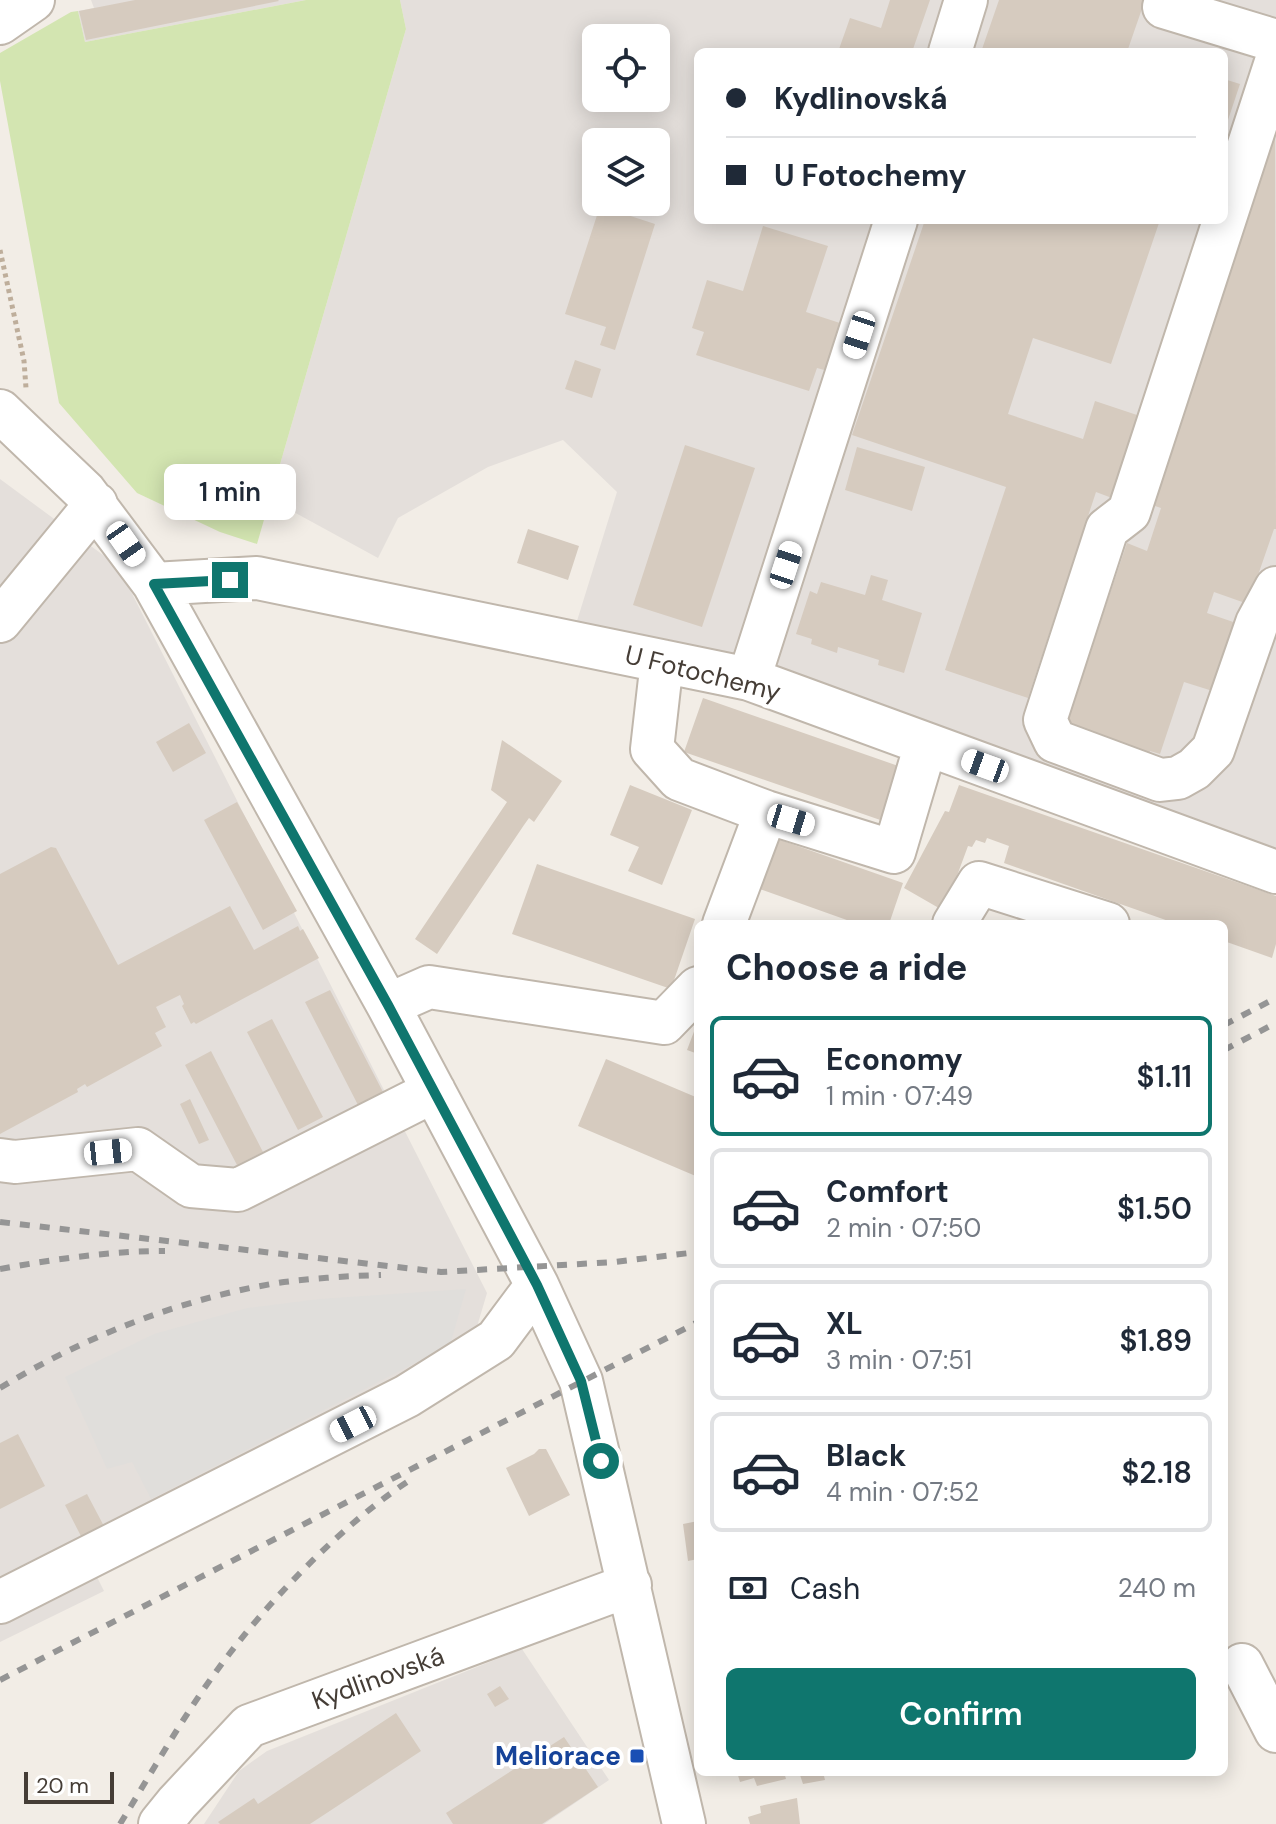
<!DOCTYPE html>
<html lang="en">
<head>
<meta charset="utf-8">
<style>
  :root { --surface:#fff; --page:#f2f2f3; --text:#1f2937; --muted:#747a83; --line:#e0e1e3; --accent:#0f766e }
  body { margin:0; font-family:"DM Sans",sans-serif; background:var(--page); color:var(--text); height:100vh; display:flex; flex-direction:column; font-size:30px; white-space:nowrap }
  * { box-sizing:border-box; margin:0 }
  p { font-size:26px; color:var(--muted) }
  .icon { flex:none; width:44px; height:44px; fill:none; stroke:currentColor; stroke-width:2; stroke-linecap:round; stroke-linejoin:round }
  .map { position:relative; flex:1; overflow:hidden }
  .panel { position:absolute; left:694px; top:920px; width:534px; height:856px; display:flex; flex-direction:column; background:var(--surface); border-radius:12px; box-shadow:0 4px 20px #0003 }
  .panel>* { flex:none }
  .guide { position:absolute; left:694px; top:48px; width:534px; height:176px; border-radius:12px; box-shadow:0 4px 20px #0003; display:grid; align-content:center; height:176px; padding:0 32px; background:var(--surface) }
  .buttons { position:absolute; left:582px; top:24px; display:grid; gap:16px }
  .buttons a { display:grid; place-items:center; width:88px; height:88px; border-radius:12px; background:var(--surface); box-shadow:0 4px 20px #0003; font-size:40px }
  .scale { position:absolute; left:24px; bottom:20px; width:90px; box-sizing:border-box; padding-left:8px; border:4px solid #453d36; border-top:0; font-size:22px; line-height:28px; white-space:nowrap; color:#453d36; -webkit-text-stroke:6px #fff; paint-order:stroke }
  .end { position:absolute; width:36px; height:36px; margin:-18px; border:10px solid #0f766e; background:#fff; box-shadow:0 0 0 4px #fff }
  .from { border-radius:50% }
  .bubble { position:absolute; height:56px; border-radius:12px; background:var(--surface); box-shadow:0 4px 20px #0003; font-size:26px; font-weight:600; line-height:56px; text-align:center }
  .car { position:absolute; width:24px; height:48px; margin:-24px -12px; border-radius:10px; box-shadow:0 0 6px 2px #0007; background:linear-gradient(#fff 24%,#345 0 40%,#fff 0 76%,#345 0 86%,#fff 0) }
  .guide b { display:flex; align-items:center; gap:28px; height:76px; font-size:30px }
  .guide b+b { border-top:2px solid var(--line) }
  .guide i { width:20px; height:20px; background:var(--text) }
  ul { padding:0; list-style:none }
  li { display:flex; align-items:center; gap:24px; height:120px; margin:0 16px 12px; padding:0 16px; border:4px solid var(--line); border-radius:12px }
  li div { flex:1 }
  li b { display:block; font-size:30px }
  li em { font-style:normal; font-weight:600 }
  li.current { border-color:var(--accent) }
  li>.icon { width:72px; height:72px; stroke-width:1.5 }
  h2 { padding:0 32px; font-size:36px; line-height:96px }
  .pay { display:flex; align-items:center; gap:20px; height:88px; padding:0 32px; font-size:30px }
  .pay p { margin-inline-start:auto }
  .cta { display:flex; gap:16px; margin-top:auto; padding:16px 32px }
  .cta a { flex:1; height:92px; border-radius:12px; background:var(--accent); color:#fff; font-size:32px; font-weight:600; line-height:92px; text-align:center }
  .map>svg:first-child { display:block }
</style>
</head>
<body>
<div class="map">
<svg width="1276" height="1824" viewBox="0 0 1276 1824">
  <rect width="100%" height="100%" fill="#f2ede6"/>
  <path fill="#e4dfdb" fill-rule="evenodd" d="M91,0H306L85,42L78,11L94,8Z
    M400,0H1276V848L735,656L577,621L617,492L563,440L488,467L398,518L378,558L270,499L406,29ZM596,38H656V98H596ZM698,52H1224V220H698ZM596,142H656V202H596Z
    M0,479L118,566L487,1293L473,1340L79,1541L104,1591L0,1642Z
    M522,1649L609,1780L544,1824H204L239,1771L267,1751Z"/>
  <path fill="#d3e5b1" d="M306,0H400L406,29L257,544L220,532L137,493L59,403L0,81V53L71,12L78,11L85,42Z"/>
  <path fill="#e0dedb" d="M466,1289L450,1345L151,1499L132,1462L107,1469L65,1377L154,1334L247,1308L319,1299Z"/>
  <path fill="#d6cbbf" d="M135,0H278L279,1L86,40L79,11Z
    M890,0H930L912,52H838L850,18L881,28Z
    M999,0H1145L1127,52H981Z
    M1224,79L1240,84L1227,123L1224,122Z
    M1275,134L1276,529H1274L1248,604L1214,592L1207,613L1242,625L1219,693L1184,682L1160,754L1150,751L1146,762L1090,744L1094,733L1067,721L1127,543L1147,551L1161,508L1149,504Z
    M600,206L655,224L615,350L600,345L606,327L565,314Z
    M925,220H1160L1111,364L1033,338L1008,414L1083,439L1095,401L1146,418L1120,501L1096,492L1028,698L945,670L1006,487L852,435Z
    M763,226L828,246L806,312L843,324L828,371L817,368L809,391L696,355L704,332L692,328L707,280L743,291Z
    M575,360L601,369L592,398L565,389Z
    M685,445L755,468L702,627L633,605Z
    M857,447L925,467L912,511L845,490Z
    M528,529L579,546L568,580L517,563Z
    M871,575L888,580L882,600L922,613L904,673L878,665L879,660L838,647L837,653L811,644L812,639L796,634L810,591L817,594L821,582L865,595Z
    M703,698L907,769L889,823L684,752Z
    M189,723L206,753L173,772L156,742Z
    M502,740L562,781L534,822L529,818L524,825L437,954L415,939L507,802L491,790Z
    M630,785L692,810L662,885L628,871L639,847L610,835Z
    M959,785L1276,896V944L1272,958L1224,941V924H1177L1004,863L1009,846L987,838L985,843L976,840L972,847L968,846L944,911L904,888L945,811L949,812Z
    M237,802L297,911L263,930L204,820Z
    M772,837L903,883L889,924H858L754,887Z
    M51,847L56,848L118,965L230,906L254,950L298,926L300,931L303,929L319,958L196,1024L194,1022L191,1024L182,1006L184,1004L180,995L156,1007L166,1027L155,1033L162,1046L87,1087L85,1084L77,1089L78,1092L0,1134V874Z
    M537,864L695,919L671,989L512,934Z
    M330,990L383,1092L358,1105L305,1002Z
    M272,1019L323,1117L298,1130L247,1032Z
    M698,1021V1054L687,1050Z
    M211,1051L263,1152L237,1165L185,1065Z
    M606,1059L698,1098V1177L578,1126Z
    M190,1099L209,1140L199,1144L180,1104Z
    M18,1434L45,1486L0,1509V1443Z
    M539,1449H546L570,1495L529,1516L506,1468L534,1454Z
    M87,1494L106,1530L84,1542L65,1505Z
    M698,1521V1559L688,1561L683,1524Z
    M500,1686L509,1699L495,1707L487,1694Z
    M396,1713L421,1751L310,1824H220L218,1822L254,1798L258,1804Z
    M564,1737L598,1787L542,1824H453L446,1813Z
    M737,1772H784L786,1779L757,1786L754,1778L740,1782Z
    M799,1772H823L825,1780L803,1784Z
    M797,1798L800,1824H750L748,1817L761,1813L760,1806Z"/>
  <g fill="none" stroke-linecap="round" stroke-linejoin="round">
    <g stroke="#c0b7ac" stroke-width="46">
      <path id="minor" d="M1164,7L1276,41
        M0,23L33,0
        M950,52L966,0
        M1276,62L1129,512L1107,529L1045,720L1055,741L1160,780L1178,778L1194,769L1213,750L1257,623L1276,588
        M0,411L85,492L154,584L388,1005L537,1285L581,1381L684,1824
        M154,584L257,578L749,679L1276,872
        M0,621L96,504
        M662,661L652,749L679,779L766,812L894,852L926,744
        M749,679L896,220
        M724,924L766,812
        M954,924L979,883L1108,924
        M388,1005L429,987L664,1023L698,988
        M0,1160L15,1162L138,1149L191,1186L238,1190L434,1091
        M0,1602L407,1396L496,1340L537,1285
        M1242,1665L1276,1731
        M160,1824L177,1803L249,1726L630,1585"/>
    </g>
    <path stroke="#beae9b" stroke-width="5" stroke-dasharray="4 4" stroke-linecap="butt" d="M0,250L24,361L26,388"/>
    <use href="#minor" stroke="#fff" stroke-width="42"/>
    <path stroke="#959595" stroke-width="6" stroke-dasharray="10 10" stroke-linecap="butt" d="M1224,1025L1276,998
      M1224,1050L1276,1023
      M0,1222L441,1272L614,1262L698,1252
      M0,1269C55,1259 110,1251 165,1251
      M0,1388C85,1336 185,1297 284,1282C316,1278 349,1276 381,1275
      M0,1680L698,1322
      M120,1824C152,1772 182,1718 218,1669C265,1604 347,1519 415,1477"/>
  </g>
  <g fill="none" stroke-linecap="round" stroke-linejoin="round">
    <path stroke="#0f766e" stroke-width="10" d="M230,580L154,584L388,1005L537,1285L581,1381L601,1461"/>
  </g>
  <rect fill="#1a4fb4" stroke="#fff" stroke-width="3" x="629" y="1748" width="16" height="16" rx="4"/>
  <g text-anchor="middle" stroke-width="8" stroke-linejoin="round" paint-order="stroke">
    <g font-size="26" fill="#453d36" stroke="#fff">
      <text transform="translate(703 673) rotate(14)" y="9">U Fotochemy</text>
      <text transform="translate(378 1678) rotate(-20)" y="9">Kydlinovská</text>
    </g>
    <g font-size="26" font-weight="bold" fill="#164399" stroke="#fff" text-anchor="end">
      <text x="621" y="1765">Meliorace</text>
    </g>
  </g>
</svg>
<div class="buttons">
<a><svg class="icon" aria-label="locate" viewBox="0 0 24 24"><circle cx="12" cy="12" r="6"/><path d="M12 2v4M12 18v4M2 12h4M18 12h4"/></svg></a>
<a><svg class="icon" aria-label="layers" viewBox="0 0 24 24"><path d="M12 4l9 5-9 5-9-5zM3 14l9 5 9-5"/></svg></a>
</div>
<div class="scale">20 m</div>
<i class="end from" style="left:601px;top:1461px"></i>
<i class="end" style="left:230px;top:580px"></i>
<div class="bubble" style="left:164px;top:464px;width:132px">1 min</div>
<i class="car" style="left:859px;top:335px;rotate:198deg"></i>
<i class="car" style="left:126px;top:544px;rotate:145deg"></i>
<i class="car" style="left:786px;top:565px;rotate:18deg"></i>
<i class="car" style="left:985px;top:766px;rotate:290deg"></i>
<i class="car" style="left:791px;top:820px;rotate:107deg"></i>
<i class="car" style="left:108px;top:1152px;rotate:84deg"></i>
<i class="car" style="left:353px;top:1424px;rotate:243deg"></i>
<div class="guide">
<b><i class="from"></i>Kydlinovská</b>
<b><i></i>U Fotochemy</b>
</div>
<section class="panel">
<h2>Choose a ride</h2>
<ul>
<li class="current"><svg class="icon" aria-label="car" viewBox="0 0 24 24"><path d="M5 17H2v-5l4-1 3-4h7l3 4 3 1v5h-3M9 17h6M6 11h13"/><circle cx="7" cy="17" r="2"/><circle cx="17" cy="17" r="2"/></svg><div><b>Economy</b><p>1 min · 07:49</p></div><em>$1.11</em></li>
<li><svg class="icon" aria-label="car" viewBox="0 0 24 24"><path d="M5 17H2v-5l4-1 3-4h7l3 4 3 1v5h-3M9 17h6M6 11h13"/><circle cx="7" cy="17" r="2"/><circle cx="17" cy="17" r="2"/></svg><div><b>Comfort</b><p>2 min · 07:50</p></div><em>$1.50</em></li>
<li><svg class="icon" aria-label="car" viewBox="0 0 24 24"><path d="M5 17H2v-5l4-1 3-4h7l3 4 3 1v5h-3M9 17h6M6 11h13"/><circle cx="7" cy="17" r="2"/><circle cx="17" cy="17" r="2"/></svg><div><b>XL</b><p>3 min · 07:51</p></div><em>$1.89</em></li>
<li><svg class="icon" aria-label="car" viewBox="0 0 24 24"><path d="M5 17H2v-5l4-1 3-4h7l3 4 3 1v5h-3M9 17h6M6 11h13"/><circle cx="7" cy="17" r="2"/><circle cx="17" cy="17" r="2"/></svg><div><b>Black</b><p>4 min · 07:52</p></div><em>$2.18</em></li>
</ul>
<div class="pay"><svg class="icon" aria-label="cash" viewBox="0 0 24 24"><path d="M3 7h18v10H3z"/><circle cx="12" cy="12" r="2"/></svg>Cash<p>240 m</p></div>
<div class="cta"><a>Confirm</a></div>
</section>
</div>
</body>
</html>
